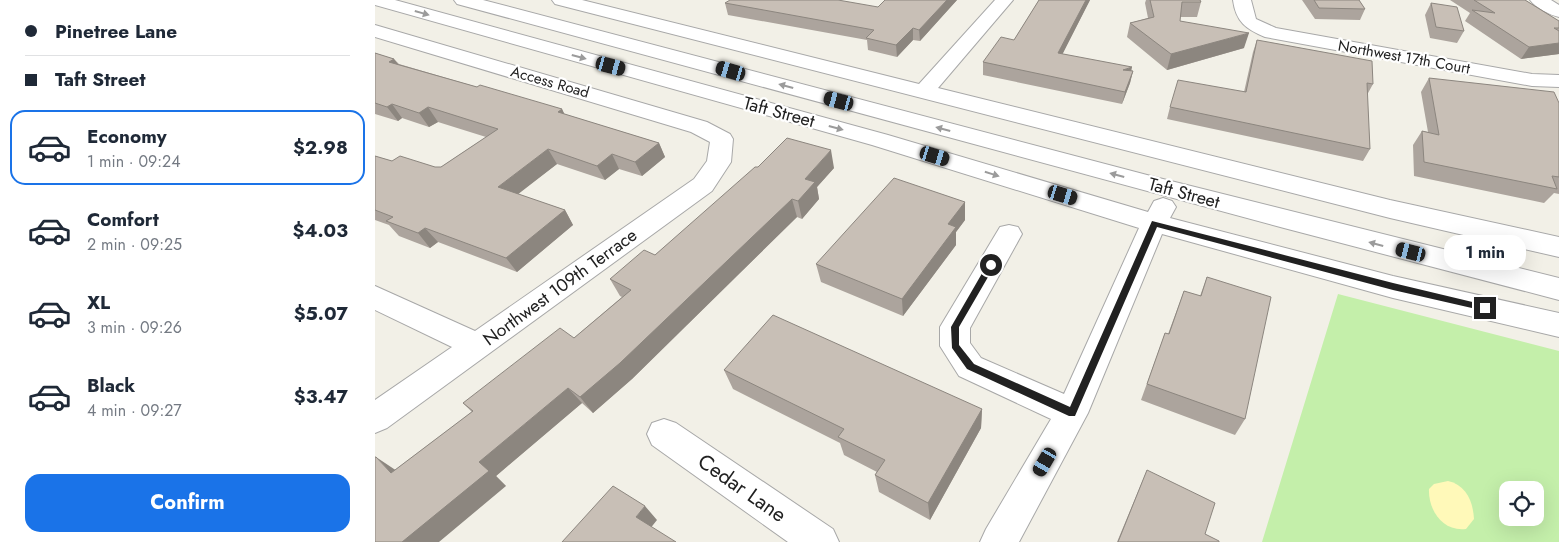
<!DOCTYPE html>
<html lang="en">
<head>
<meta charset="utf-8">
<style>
  :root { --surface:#fff; --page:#f2f2f3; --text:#1f2937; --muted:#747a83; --line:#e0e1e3; --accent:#1a73e8 }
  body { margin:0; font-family:Jost,sans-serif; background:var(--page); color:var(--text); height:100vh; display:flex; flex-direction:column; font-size:19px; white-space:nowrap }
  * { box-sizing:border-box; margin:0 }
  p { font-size:16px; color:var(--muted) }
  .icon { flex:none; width:28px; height:28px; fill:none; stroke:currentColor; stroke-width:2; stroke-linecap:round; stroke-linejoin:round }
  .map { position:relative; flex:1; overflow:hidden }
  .panel { display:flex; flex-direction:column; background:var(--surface); width:375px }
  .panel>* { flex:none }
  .top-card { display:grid; align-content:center; height:110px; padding:0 25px; background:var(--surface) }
  .tools { position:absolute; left:1124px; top:481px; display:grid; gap:10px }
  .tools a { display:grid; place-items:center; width:45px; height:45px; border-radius:10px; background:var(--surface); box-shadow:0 5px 20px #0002; font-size:25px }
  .end { position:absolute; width:22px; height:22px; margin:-11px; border:6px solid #212121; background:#fff; box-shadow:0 0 0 2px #fff }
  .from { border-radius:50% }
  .bubble { position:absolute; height:35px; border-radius:15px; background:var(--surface); box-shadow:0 5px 20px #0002; font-size:16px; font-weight:700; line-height:35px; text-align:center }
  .car { position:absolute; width:15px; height:30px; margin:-15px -8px; border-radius:6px; box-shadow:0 0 4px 1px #0007; background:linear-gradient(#222 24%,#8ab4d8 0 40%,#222 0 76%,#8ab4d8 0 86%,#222 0) }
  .top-card b { display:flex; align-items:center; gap:18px; height:48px; font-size:19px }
  .top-card b+b { border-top:1px solid var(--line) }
  .top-card i { width:12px; height:12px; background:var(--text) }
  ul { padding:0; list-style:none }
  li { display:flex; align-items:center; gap:15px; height:75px; margin:0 10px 8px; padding:0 15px; border:2px solid transparent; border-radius:15px }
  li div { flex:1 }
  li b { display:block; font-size:19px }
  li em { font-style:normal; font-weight:700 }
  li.on { border-color:var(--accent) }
  li>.icon { width:45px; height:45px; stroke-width:1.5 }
  .primary-button { display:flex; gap:10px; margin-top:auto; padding:10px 25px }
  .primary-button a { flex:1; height:58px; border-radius:15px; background:var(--accent); color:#fff; font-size:20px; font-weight:700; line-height:58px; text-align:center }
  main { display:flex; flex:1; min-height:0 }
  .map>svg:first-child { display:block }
</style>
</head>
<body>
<main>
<section class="panel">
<div class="top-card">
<b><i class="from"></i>Pinetree Lane</b>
<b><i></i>Taft Street</b>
</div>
<ul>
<li class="on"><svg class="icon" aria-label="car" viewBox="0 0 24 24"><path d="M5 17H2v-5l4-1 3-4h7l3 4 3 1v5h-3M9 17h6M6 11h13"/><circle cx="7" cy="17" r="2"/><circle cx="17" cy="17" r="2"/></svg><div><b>Economy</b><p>1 min · 09:24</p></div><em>$2.98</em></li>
<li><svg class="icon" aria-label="car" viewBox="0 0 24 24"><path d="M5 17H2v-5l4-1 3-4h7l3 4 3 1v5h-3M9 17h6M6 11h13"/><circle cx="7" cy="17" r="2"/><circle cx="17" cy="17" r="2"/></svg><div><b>Comfort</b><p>2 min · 09:25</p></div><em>$4.03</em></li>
<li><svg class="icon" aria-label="car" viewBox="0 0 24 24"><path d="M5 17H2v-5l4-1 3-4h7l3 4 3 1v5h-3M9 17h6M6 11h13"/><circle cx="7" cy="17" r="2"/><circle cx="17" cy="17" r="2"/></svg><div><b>XL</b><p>3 min · 09:26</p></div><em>$5.07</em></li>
<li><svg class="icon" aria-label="car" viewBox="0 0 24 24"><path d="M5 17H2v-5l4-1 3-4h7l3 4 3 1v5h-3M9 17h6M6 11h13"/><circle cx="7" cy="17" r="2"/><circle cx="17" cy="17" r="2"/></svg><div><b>Black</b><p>4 min · 09:27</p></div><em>$3.47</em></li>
</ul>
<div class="primary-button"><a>Confirm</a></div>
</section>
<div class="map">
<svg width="1184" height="542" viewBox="0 0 1184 542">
  <rect width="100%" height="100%" fill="#f2f0e7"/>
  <path fill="#c4efaa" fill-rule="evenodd" d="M963,294L1184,351V542H887ZM1132,490H1160V518H1132Z"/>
  <path fill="#fff9b9" d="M1073,481C1091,485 1098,501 1099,519L1091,529C1067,532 1053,509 1054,489L1059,484Z"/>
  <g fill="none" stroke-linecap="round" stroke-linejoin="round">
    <g stroke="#a8a8a8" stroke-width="2">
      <path id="minor" d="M0,0H20L513,135L773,212L779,201L788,198L797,201L801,207L795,218L1018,276L1184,313V337L1018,298L787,234L713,413L644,542H605L611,529L676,419L584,376L565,346V327L625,227L634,225L643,227L647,234L595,328V343L606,358L689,394L764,228L497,145L0,5Z
        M79,0H108L772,175L1184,278V300L909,228L82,4Z
        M177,0H207L544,84L620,0H638L563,88L1015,200L1184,237V257L1015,218L180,4Z
        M858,0H876L881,19L901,28L1157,74L1184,75V87L1157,86L890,37C871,29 861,22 858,0Z
        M1155,0H1176L1184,5V17C1175,15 1161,8 1155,0Z
        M0,25L332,122L355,134L358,139L356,162L337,191L12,428L0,433V400L77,347L0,310V286L100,331L319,179L332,161L335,142L316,132L0,37Z
        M289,419L301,423L458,529L464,542H413L277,445L272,434L277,423Z"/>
    </g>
    <use href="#minor" fill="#fff" fill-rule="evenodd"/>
  </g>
  <path fill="#aca49d" d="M510,0H582L545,41L538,40L522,57L493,50L492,40L353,15L350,3L503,7Z
    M664,0H715L687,54L758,71L755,83L747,104L608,75V62L639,40Z
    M771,0H825L826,2L822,17H805V21L869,48L792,70L752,37L755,23L773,18L770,3Z
    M927,0H984L990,9L985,20L940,19Z
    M1075,0H1150L1184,21V54L1146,59L1090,21L1095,13Z
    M1056,3L1089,31L1082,43L1055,38L1050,15Z
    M882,40L998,84L992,95L995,149L988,161L792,119L795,107L869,92L878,52Z
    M0,53L19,59L24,64L102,87L187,109L189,114L284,143L290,157L267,176L244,169L230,180L182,164L142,194L190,210L198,225L142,272L63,242L55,248L24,236L14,225L0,220V156L17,161L60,167H66L111,137L63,122L54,127L27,118L23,121L0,114Z
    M1054,78L1184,103V194L1179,193L1169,203L1039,176L1038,145L1047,131L1053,132L1046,92Z
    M383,167L459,168L442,187L444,199L427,219L422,217L257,379L218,413L207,403L121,476L131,486L20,470L97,412L88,403L199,338L247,297L245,296L235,279L280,255Z
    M590,202V220L581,232V245L528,316L446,282L441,264Z
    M832,277L870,419L860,435L766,400L790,333L793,334L809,291L825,296Z
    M349,370L607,409L606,428L555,520L504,492L500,475L502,472L469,455L465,443L358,389Z
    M772,470L830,534L844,542H742Z"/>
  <path fill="#8c867f" d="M572,0H582L545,41L544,30Z
    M711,0H715L682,65L683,53Z
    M538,28V40L522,57L521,45Z
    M874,33L869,48L792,70L796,54Z
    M1184,43V54L1146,59L1154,47Z
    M19,59L29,72L14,62Z
    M757,67L755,78L758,71L755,83L747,104L750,92L748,70Z
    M17,104L27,118L23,121L12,107Z
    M53,107L63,122L54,127L44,113Z
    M187,109L194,123L183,112Z
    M284,143L290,157L267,176L260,162Z
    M173,149L182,164L133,202L123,187Z
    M456,150L459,168L442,187L444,199L427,219L423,201L430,179Z
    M237,154L244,169L230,180L222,166Z
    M417,199L422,217L257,379L218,413L205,397Z
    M590,202V220L581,232V245L528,316L527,299L573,224Z
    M190,210L198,225L142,272L131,258Z
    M50,228L63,242L55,248L43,233Z
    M193,388L207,403L121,476L131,486L64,542H27L104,462Z
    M607,409L606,428L555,520L553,503Z
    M1,457L22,471L16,473Z
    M270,506L282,520L274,530L261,517Z"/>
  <path fill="#c8bfb6" stroke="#8c867f" d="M355,0H463L503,7L510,0H572L544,30L538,28L521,45L491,38L499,30L350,3Z
    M664,0H711L683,53L757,67L748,70L758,71L750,92L608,62L626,37L639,40Z
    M775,0H825L826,2H807L805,21L874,33L796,54L755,23L779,17Z
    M939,0H984L990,9L944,8Z
    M1099,0H1150L1184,21V28H1179L1184,31V43L1154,47L1097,10L1120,13Z
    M1056,3L1082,7L1089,31L1061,27Z
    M882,40L997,61L998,84L992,83L995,149L795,107L803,80L871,92Z
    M0,53L19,59L14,62L102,87L105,85L187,109L183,112L284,143L260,162L237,154L222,166L173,149L123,187L190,210L131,258L50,228L43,233L11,221L18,217L0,210V156L17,161L25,156L60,167H66L123,129L53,107L44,113L17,104L12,107L0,103Z
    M1054,78L1179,92L1184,103V177L1177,176L1182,189L1049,162L1047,131L1064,135Z
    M412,138L456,150L430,179L440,182L423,201L417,199L245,363L205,397L193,388L104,462L114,471L27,542H0V457H1L16,473L98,411L88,403L185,328L199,338L256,290L235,279L269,250L280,255L380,167H383Z
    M519,178L590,202L573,224L581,227L527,299L441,264Z
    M832,277L896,297L870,419L772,384L790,333L794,334L809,291L826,296Z
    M398,315L607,409L553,503L500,475L510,460L463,437L469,429L349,370Z
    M772,470L840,503L830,534L844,541V542H743Z
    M238,486L270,506L261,517L301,542H187Z"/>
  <defs><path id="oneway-solid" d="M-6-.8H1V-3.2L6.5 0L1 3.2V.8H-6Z" transform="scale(1.25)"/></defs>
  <g fill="#9b9b9b">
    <use href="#oneway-solid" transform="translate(47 13) rotate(16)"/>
    <use href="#oneway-solid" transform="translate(204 57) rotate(15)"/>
    <use href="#oneway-solid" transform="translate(411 86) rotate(-165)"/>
    <use href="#oneway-solid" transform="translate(461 128) rotate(15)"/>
    <use href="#oneway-solid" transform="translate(568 129) rotate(-165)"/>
    <use href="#oneway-solid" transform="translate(617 174) rotate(17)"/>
    <use href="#oneway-solid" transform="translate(742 175) rotate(-165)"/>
    <use href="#oneway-solid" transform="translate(1001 244) rotate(-165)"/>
  </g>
  <path fill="#212121" d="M777,221L1018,283L1110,305L1115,308L1110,311L1018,290L782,227L700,416H694L592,369L577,348L576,327L613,263H619L620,265L584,327V345L599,364L695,407Z"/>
  <g text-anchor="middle" stroke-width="4.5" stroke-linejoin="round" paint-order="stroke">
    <g font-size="15" fill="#212121" stroke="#fff">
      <text transform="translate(1029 57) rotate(10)" y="5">Northwest 17th Court</text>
      <text transform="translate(175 82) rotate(16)" y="5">Access Road</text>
    </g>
    <g font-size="18" fill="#212121" stroke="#fff">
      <text transform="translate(404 112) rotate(15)" y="6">Taft Street</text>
      <text transform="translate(809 193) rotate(15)" y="6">Taft Street</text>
      <text transform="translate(185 287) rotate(-36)" y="6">Northwest 109th Terrace</text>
    </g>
    <g font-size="21" fill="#212121" stroke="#fff">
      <text transform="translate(367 488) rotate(35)" y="7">Cedar Lane</text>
    </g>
  </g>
</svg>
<div class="tools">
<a><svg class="icon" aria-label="locate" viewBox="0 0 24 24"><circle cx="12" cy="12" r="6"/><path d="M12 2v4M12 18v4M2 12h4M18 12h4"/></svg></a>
</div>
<i class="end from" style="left:616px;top:265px"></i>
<i class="end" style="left:1110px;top:308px"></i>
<div class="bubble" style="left:1069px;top:235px;width:82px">1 min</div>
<i class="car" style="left:236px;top:66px;rotate:105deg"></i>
<i class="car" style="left:356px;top:71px;rotate:286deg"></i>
<i class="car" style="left:464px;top:101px;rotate:285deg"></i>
<i class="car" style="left:560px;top:156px;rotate:107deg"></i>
<i class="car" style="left:688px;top:195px;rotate:107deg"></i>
<i class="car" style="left:1036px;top:252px;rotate:284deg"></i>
<i class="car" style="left:670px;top:462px;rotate:210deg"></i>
</div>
</main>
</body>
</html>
